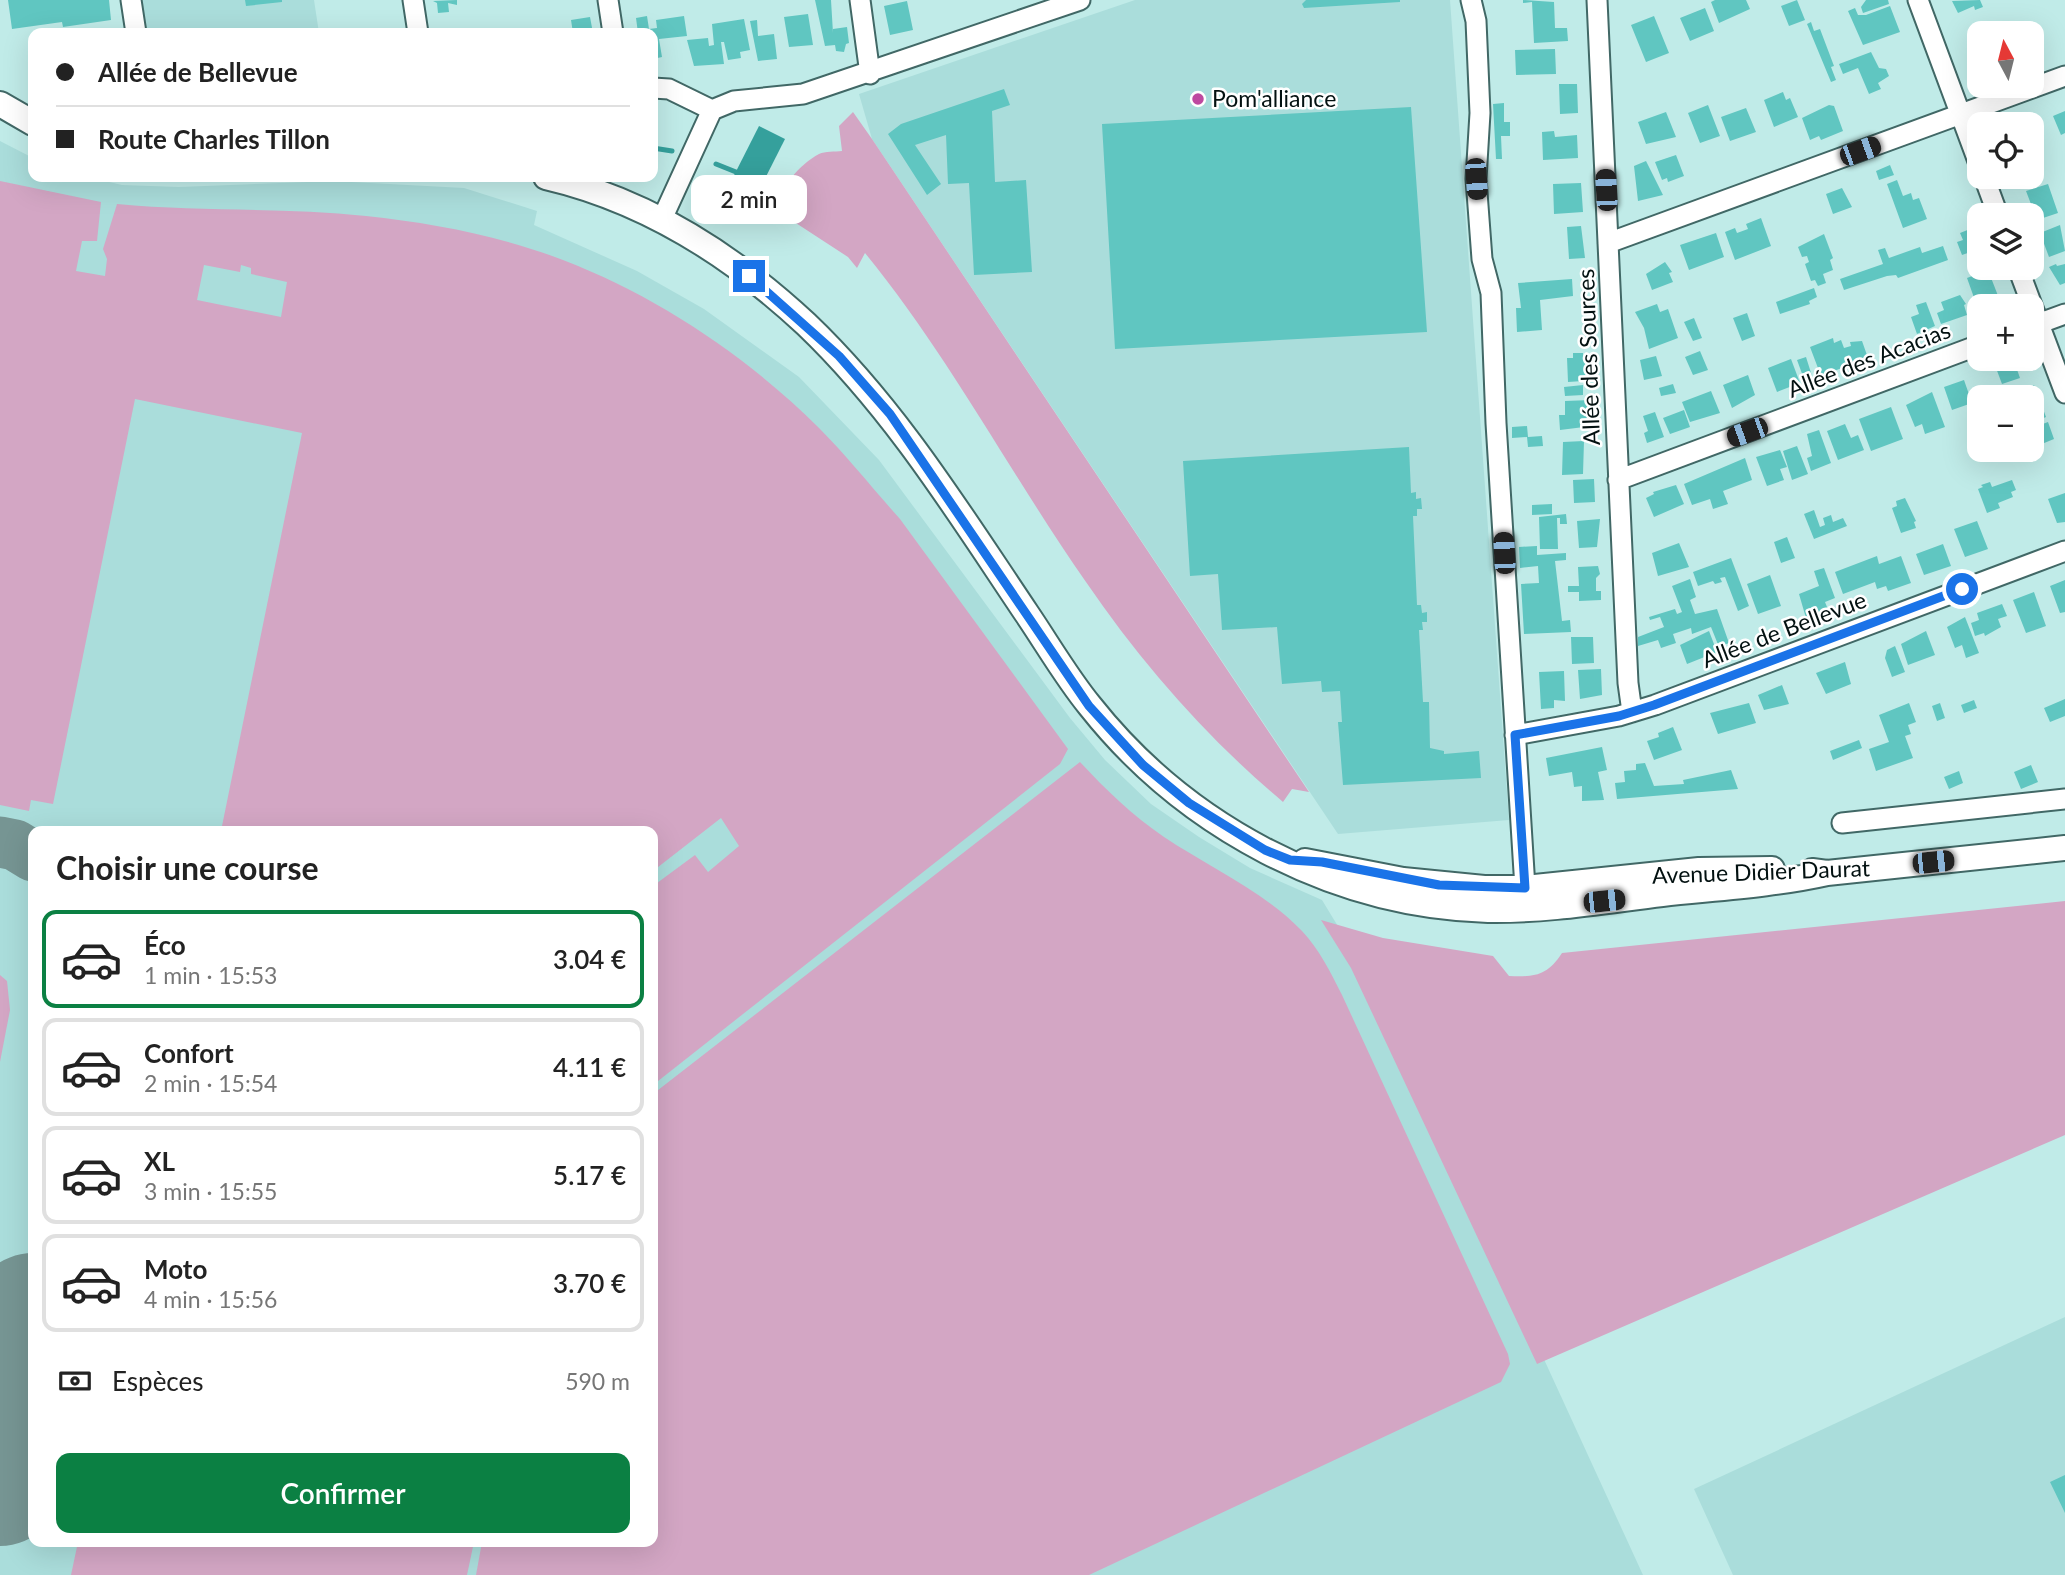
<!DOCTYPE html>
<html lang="fr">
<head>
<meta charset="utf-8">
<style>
  :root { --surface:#fff; --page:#f6f6f6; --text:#222; --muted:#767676; --line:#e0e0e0; --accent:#0b8043 }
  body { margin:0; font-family:Lato,sans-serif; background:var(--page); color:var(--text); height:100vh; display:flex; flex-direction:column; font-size:26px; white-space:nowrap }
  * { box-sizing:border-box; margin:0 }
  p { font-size:23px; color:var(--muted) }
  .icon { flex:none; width:38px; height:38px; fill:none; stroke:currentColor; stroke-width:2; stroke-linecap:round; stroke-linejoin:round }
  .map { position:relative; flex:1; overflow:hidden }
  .details { position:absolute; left:28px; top:826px; width:630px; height:721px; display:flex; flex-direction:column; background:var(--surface); border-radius:14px; box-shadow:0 7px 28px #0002 }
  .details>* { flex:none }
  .guide { position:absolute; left:28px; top:28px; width:630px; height:154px; border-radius:14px; box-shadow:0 7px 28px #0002; display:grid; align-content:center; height:154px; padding:0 28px; background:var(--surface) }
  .needle { width:46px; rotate:353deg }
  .tools { position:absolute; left:1967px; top:21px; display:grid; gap:14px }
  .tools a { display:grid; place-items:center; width:77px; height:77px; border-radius:14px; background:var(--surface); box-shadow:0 7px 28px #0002; font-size:35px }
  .end { position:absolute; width:32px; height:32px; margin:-16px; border:9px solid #1a73e8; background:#fff; box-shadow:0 0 0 4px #fff }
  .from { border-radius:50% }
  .bubble { position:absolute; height:49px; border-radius:14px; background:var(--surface); box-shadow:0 7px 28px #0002; font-size:23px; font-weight:600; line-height:49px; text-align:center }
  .car { position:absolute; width:21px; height:42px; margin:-21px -10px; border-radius:9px; box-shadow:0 0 5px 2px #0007; background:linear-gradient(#222 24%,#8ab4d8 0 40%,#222 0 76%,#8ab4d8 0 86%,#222 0) }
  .guide b { display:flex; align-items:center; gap:24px; height:66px; font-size:26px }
  .guide b+b { border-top:2px solid var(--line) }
  .guide i { width:18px; height:18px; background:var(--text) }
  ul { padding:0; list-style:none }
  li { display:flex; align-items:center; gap:21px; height:98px; margin:0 14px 10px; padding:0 14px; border:4px solid var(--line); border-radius:14px }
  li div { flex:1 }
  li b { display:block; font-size:26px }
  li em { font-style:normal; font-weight:600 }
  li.active { border-color:var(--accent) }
  li>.icon { width:63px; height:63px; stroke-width:1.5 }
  h2 { padding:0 28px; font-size:32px; line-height:84px }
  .pay { display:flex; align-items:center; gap:18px; height:77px; padding:0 28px; font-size:26px }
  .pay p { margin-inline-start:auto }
  .cta { display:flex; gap:14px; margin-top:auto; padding:14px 28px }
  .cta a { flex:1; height:80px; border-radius:14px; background:var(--accent); color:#fff; font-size:28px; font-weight:600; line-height:80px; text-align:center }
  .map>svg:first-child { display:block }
</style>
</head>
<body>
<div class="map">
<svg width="2065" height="1575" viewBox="0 0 2065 1575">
  <rect width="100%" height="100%" fill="#c0ebe8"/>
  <path fill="#aadddb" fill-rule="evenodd" d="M142,0H314L319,33H147Z
    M1135,0H1450L1509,820L1338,834L872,139L859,94Z
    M0,141L33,158V177H88L122,185L179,187L333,181L464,188L537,211L534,225L637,271L704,309L799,377L879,460L1070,718L1105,760L1151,804L1199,837L1250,868L1322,900L1367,974L1643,1575H0ZM33,831H653V1542H33Z
    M2065,1317V1575H1733L1694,1489Z"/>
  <path fill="#d3a6c4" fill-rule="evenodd" d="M853,112L872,139L1309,792L1292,789L1283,802C1207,738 1142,664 1086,582C1010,473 949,356 865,253L857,268L848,257L779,212C777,189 799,165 819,154C825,151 835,152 842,151L839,126Z
    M0,181L101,202L97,241H82L76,271L105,276L107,259L103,249L117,204C200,212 283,207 366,216C432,223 501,236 563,260C657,296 748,357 819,428C847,456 873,489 900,519L1068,749L1060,764L653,1085V886L695,855L708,872L739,846L721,818L653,871V831H221L302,433L135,399L53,804L31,800L29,811L0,805ZM204,265L240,272L241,265L251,268V274L287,282L281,317L197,300Z
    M1080,762C1105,789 1133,816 1164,837C1209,867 1265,892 1302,931C1319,949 1331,973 1342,995L1508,1354L1510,1364L1501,1382L1089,1575H476L482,1542H653V1094Z
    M2065,901V1135L1537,1364L1351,968L1321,920L1383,938L1493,956L1509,976C1535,977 1547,976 1562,953Z
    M0,975L7,981L10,1010L0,1062Z
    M78,1542H474L467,1575H71Z"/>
  <path fill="#35a09c" d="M759,126L785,139L746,216L720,203Z"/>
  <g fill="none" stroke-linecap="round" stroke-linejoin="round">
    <path stroke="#35a09c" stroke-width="5" d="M653,148L672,151
      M716,164L736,172"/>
    <path stroke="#769593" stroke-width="51" d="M0,842L15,845L33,856"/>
    <path stroke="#769593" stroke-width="126" d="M0,1483L33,1316"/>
  </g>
  <path fill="#60c6c1" d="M8,0H109L111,20L63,27L62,22L12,29Z
    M245,0H282V2L246,6Z
    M457,0V5L448,3L449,12L438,13L437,3L433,1Z
    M815,0H831L833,33V29L847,27L849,43L846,44L844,52L836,51L835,45L825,46Z
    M1306,0H1400V2L1304,8L1302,4Z
    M1523,0L1554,2L1555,28H1567L1568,41L1534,43L1532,2L1523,3Z
    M1715,0H1746L1750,9L1719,23L1711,2Z
    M1797,0L1805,20L1789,26L1781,6Z
    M1866,0H1888L1889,4L1863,13L1861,7Z
    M1980,0L1983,7L1975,10L1974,6L1958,13L1952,1Z
    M907,1L913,30L890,35L884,6Z
    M1890,6L1900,32L1863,45L1848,11L1855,8L1858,15H1866Z
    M1705,8L1714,31L1690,41L1680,18Z
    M808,14L813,45L789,47L784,17Z
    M647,16L649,29L657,28L656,20L684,16L687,36L659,39L662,57L653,59V33H638L636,18Z
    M1654,16L1669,53L1646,62L1631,25Z
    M590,17L593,33H573L571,20Z
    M744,19L750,50L740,52L741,58L728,60L724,42H721L724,64L694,66L687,40L708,38L709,46L714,45L712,24Z
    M757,20L758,36L774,34L777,59L758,61L750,21Z
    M1811,22L1814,31L1820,29L1834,66L1831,67L1836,80L1831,82L1807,24Z
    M1555,49L1556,74L1516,75L1515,50Z
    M1871,52L1879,68L1886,69L1889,76L1878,83L1881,89L1869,94L1858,68L1843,74L1839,64Z
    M1559,84H1577L1578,113L1560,114Z
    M1004,89L1010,105L992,111L995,182L1026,180L1032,272L974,275L969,183L948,184L946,135L915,145L941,184L927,195L888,134L901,124Z
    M1783,92L1786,100L1790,98L1798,117L1774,127L1764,100Z
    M1504,103V122H1510V136H1501L1502,159H1496L1493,104Z
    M1708,105L1720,136L1700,143L1688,113Z
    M1829,105L1834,106L1843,131L1821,140L1819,136L1810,140L1802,118Z
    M1411,107L1427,332L1115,349L1102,124Z
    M1746,108L1756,132L1730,141L1721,117Z
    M2065,111V133L2061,135L2053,116Z
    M1666,112L1676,137L1646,144L1638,122Z
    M1554,131L1555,137L1577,135L1578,158L1543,160L1542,132Z
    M1676,155L1684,176L1668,182L1667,178L1662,180L1655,162Z
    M1646,161L1663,195L1638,201L1634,166Z
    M1890,165L1894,175L1879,180L1876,171Z
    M1897,180L1903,196L1911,193L1913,200L1919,198L1927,219L1903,228L1887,184Z
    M768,182L784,189L778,201L762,194Z
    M1581,183L1583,212L1554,214L1553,184Z
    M2048,184L2058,213L2037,220L2026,191Z
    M1842,188L1852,207L1833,214L1826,194Z
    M1761,218L1771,246L1735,260L1725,232L1735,228L1737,233L1748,229L1746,224Z
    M2060,225L2065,251L2049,257L2040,233Z
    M1581,226L1585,258L1569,259L1567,227Z
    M1975,227L1979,249L1962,255L1957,242L1963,240L1960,233Z
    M1716,233L1724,257L1689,270L1680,245Z
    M1824,234L1833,258L1830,260L1833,270L1823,274L1826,283L1818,286L1815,280L1811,281L1805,264L1809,262L1807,256L1802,257L1798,247Z
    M1943,246L1948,260L1898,278L1896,275L1887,276L1844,290L1840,279L1883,264L1878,250L1885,248L1889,258L1920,247L1922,253Z
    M1665,262L1672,272L1669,273L1673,282L1652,290L1646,274Z
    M2056,264L2057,266L2065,264V283L2060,285L2049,267Z
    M1988,270L2002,306H1977L1967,278Z
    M1572,279L1573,296L1540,300L1542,330L1517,332L1516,308H1521L1518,283Z
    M1814,288L1817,297L1809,301L1810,304L1780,314L1776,302Z
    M1960,295L1966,304L1964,305L1967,315L1941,324L1937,313L1944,310L1941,302Z
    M1926,302L1935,326L1917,334L1911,317L1919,314L1916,305Z
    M1657,304L1660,312L1668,309L1678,338L1649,349L1644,328L1635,312Z
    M1747,313L1755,336L1742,341L1733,318Z
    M1694,318L1702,338L1693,341L1684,322Z
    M1833,338L1834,343L1841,340L1844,348L1851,346L1850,342L1862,341L1868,358L1821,376L1810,347Z
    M1700,351L1708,370L1693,375L1685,357Z
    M1573,353H1583V357H1589V376L1583,377V381L1568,382L1567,358H1573Z
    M1656,356L1662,376L1644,380L1640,360Z
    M1806,357L1812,376L1804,379L1797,360Z
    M1791,359L1800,383L1777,392L1768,368Z
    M2014,361L2020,378L2002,384L1996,368Z
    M1748,375L1755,395L1732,408L1723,385Z
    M1964,380L1972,403L1952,410L1944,387Z
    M1673,384L1676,393L1661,396L1659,388Z
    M1583,385V395L1565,396L1564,387Z
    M2034,385L2046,417L2032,423V397H2014L2013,393Z
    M1711,391L1720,413L1690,422L1682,402Z
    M1932,392L1945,427L1925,434L1922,424L1915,427L1906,405Z
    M1591,400L1592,426L1560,430L1559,415H1565V401Z
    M1891,407L1903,439L1871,451L1859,419Z
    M1684,410L1690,427L1670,434L1663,418Z
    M1655,412L1664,437L1647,443L1644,433L1648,431L1643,416Z
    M2048,422L2054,439L2032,448V428Z
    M1845,424L1851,438L1858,435L1864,450L1838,460L1827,431Z
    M1527,426L1528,437L1542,436L1543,446L1528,447L1527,437L1512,438V427Z
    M1819,430L1831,463L1811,471L1807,458L1812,456L1807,434Z
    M1584,441L1583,474L1562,475L1563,442Z
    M1797,446L1808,474L1792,480L1783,451Z
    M1409,447L1411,493L1416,492V499L1421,498L1422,509H1417V516H1413L1417,605H1421L1422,613L1427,612V622H1422L1423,630H1419L1423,702H1429L1430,748L1444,751V754L1479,751L1481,778L1343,785L1338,722H1342L1340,691L1322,692L1321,681L1282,684L1277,627L1222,630L1218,574L1190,576L1183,461Z
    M1780,450L1787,467L1780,469L1784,480L1767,486L1756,457Z
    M1745,458L1752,480L1723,491L1728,504L1713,509L1710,499L1692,505L1684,484Z
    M1594,479L1595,502L1574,503L1573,480Z
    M2012,480L2016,490L2011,492L2013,497L1998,503L2000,508L1987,513L1978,489L1983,487L1981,485L1990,482L1992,487Z
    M1676,485L1684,504L1654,517L1646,498L1654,494L1653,492Z
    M2065,493V522L2057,523L2048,499Z
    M1905,498L1916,521L1914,522L1916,528L1901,533L1892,508L1897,506L1896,501Z
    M1552,504V514L1532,515V505Z
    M1814,510L1820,527L1825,525L1823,518L1831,515L1833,522L1843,518L1847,526L1814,539L1804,514Z
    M1566,514L1567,524H1560V518H1557L1558,549H1540L1539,517Z
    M1600,519L1597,547L1579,548L1577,521Z
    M1977,521L1988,549L1965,557L1954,529Z
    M1787,537L1795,558L1781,563L1774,542Z
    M1679,543L1689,567L1658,576L1652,553Z
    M1943,544L1951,566L1924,575L1916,554Z
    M1537,546V555L1566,553V560L1555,561L1562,621L1570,620L1571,632L1524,634L1521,584L1539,583L1538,566L1520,568L1519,547Z
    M1877,556L1879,564L1901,556L1911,583L1888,591L1886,586L1877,589L1875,582L1843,594L1835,572Z
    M1731,558L1749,606L1738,611L1725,577L1720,578L1722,582L1715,584L1713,581L1698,586L1693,572Z
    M1598,566L1600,574L1596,578V591H1601V600L1579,601V592H1568V586H1579L1578,567Z
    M1824,568L1835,598L1825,602L1831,617L1808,625L1799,594L1819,586L1814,571Z
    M1770,575L1781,606L1758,614L1747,584Z
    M1690,579L1696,597L1690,600L1695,614L1717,609L1729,643L1719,647L1711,627L1692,634L1691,628L1673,634L1676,643L1661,648L1658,640L1638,646V637L1664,627L1660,617L1650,620L1649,617L1675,609L1677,614L1682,612L1672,586Z
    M2065,580V612L2060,613L2050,586Z
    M2034,592L2046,626L2026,633L2013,600Z
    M2002,604L2007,616L1998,619L2001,627L1985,636L1984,633L1975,636L1971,623L1979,620L1977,613Z
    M1965,617L1979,653L1966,658L1962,645L1955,648L1947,627Z
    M1709,631L1717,652L1687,664L1680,645Z
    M1926,631L1935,655L1908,665L1901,644Z
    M1571,637H1593L1594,663L1572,664Z
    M1895,646L1905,672L1892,677L1885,658L1887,650Z
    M1845,662L1851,684L1826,694L1816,673Z
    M1601,669L1602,695L1580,699L1578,670Z
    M1564,671L1565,701L1554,700V708L1541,709L1539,672Z
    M1782,685L1789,704L1764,710L1758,695Z
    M2065,699V716L2050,722L2044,708Z
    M1974,700L1977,708L1964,713L1961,705Z
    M1749,703L1756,723L1718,734L1710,713Z
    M1909,703L1916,722L1908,725L1911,734L1905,736L1913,758L1876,771L1869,749L1889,742L1879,715Z
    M1940,703L1945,718L1937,721L1932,706Z
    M1673,727L1682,750L1654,760L1647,741L1659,737L1658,733Z
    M1859,740L1862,748L1833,760L1830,751Z
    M1602,747L1607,770L1598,772L1604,800L1582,801V786L1574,787L1572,772L1549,776L1546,758Z
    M1645,763L1654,786L1684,784L1683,780L1731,770L1738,789L1617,799L1615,783L1625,782L1624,771L1636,770V764Z
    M2031,765L2038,782L2021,789L2014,772Z
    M1959,771L1963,783L1949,789L1944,777Z
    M2065,1475V1513L2050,1482Z"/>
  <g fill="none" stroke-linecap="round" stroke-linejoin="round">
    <g stroke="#416866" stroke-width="23">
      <path id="minor" d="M131,0L136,33
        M413,0L418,33
        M608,0L613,33
        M860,0L870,74
        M1471,0L1476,21L1480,113L1476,179L1482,259L1491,293L1496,423L1525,888
        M1597,0L1628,683L1632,712
        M1918,0L1979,164
        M653,88L669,89L712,110
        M1984,177L1998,215
        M662,219L712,110L734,101L803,94L1080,0
        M1608,243L2065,76
        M2018,268L2065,393
        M2032,326L2065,314
        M1618,480L1979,345
        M1515,735L1619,716L1655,705L2065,551
        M1842,823L2065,799"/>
    </g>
    <g stroke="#416866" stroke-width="28">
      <path id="major" d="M0,104L33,123
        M546,177C645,200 733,256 806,324C895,409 959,513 1027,614C1048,645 1067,678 1090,706C1185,826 1334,906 1488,910C1546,911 1604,901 1662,894C1717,888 1773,885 1827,873
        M1305,861L1403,880L1484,888H1525L1699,870L1772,869
        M1812,871L1827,873L2065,848"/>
    </g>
    <use href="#minor" stroke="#fff" stroke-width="19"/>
    <use href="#major" stroke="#fff" stroke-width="24"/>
  </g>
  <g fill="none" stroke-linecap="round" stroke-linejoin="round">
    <path stroke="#1a73e8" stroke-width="9" d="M749,276L839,356L890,414L1089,706L1143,765L1189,803L1265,850L1290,860L1322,862L1439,885L1525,888L1515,735L1619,716L1654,705L1962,589"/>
  </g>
  <circle fill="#be49a0" stroke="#fff" stroke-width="2.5" cx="1198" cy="99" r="7"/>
  <g text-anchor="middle" stroke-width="5" stroke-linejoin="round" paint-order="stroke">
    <g font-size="23" fill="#031111" stroke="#fff" text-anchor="start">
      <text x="1212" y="107">Pom'alliance</text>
    </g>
    <g font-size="23" fill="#031111" stroke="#fff">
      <text transform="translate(1589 357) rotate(-92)" y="8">Allée des Sources</text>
      <text transform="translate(1869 360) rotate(-21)" y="8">Allée des Acacias</text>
      <text transform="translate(1784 630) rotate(-21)" y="8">Allée de Bellevue</text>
      <text transform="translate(1761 872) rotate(-2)" y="8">Avenue Didier Daurat</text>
    </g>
  </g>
</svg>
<div class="tools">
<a><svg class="needle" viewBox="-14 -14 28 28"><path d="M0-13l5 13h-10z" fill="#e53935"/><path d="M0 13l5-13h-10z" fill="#767676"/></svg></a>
<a><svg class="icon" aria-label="locate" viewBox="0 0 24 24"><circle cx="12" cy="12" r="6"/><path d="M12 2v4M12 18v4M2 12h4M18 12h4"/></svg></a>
<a><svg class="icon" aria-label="layers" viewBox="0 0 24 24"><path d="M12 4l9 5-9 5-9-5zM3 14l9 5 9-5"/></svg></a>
<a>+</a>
<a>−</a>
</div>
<i class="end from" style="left:1962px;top:589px"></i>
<i class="end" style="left:749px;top:276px"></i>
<div class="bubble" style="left:691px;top:175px;width:116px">2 min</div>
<i class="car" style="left:1860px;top:151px;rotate:70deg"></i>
<i class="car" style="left:1476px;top:179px;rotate:176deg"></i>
<i class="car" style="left:1606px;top:190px;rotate:357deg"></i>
<i class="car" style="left:1747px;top:432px;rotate:250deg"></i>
<i class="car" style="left:1504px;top:553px;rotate:357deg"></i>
<i class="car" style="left:1933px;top:862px;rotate:84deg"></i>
<i class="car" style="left:1604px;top:901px;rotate:84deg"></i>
<div class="guide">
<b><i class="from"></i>Allée de Bellevue</b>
<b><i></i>Route Charles Tillon</b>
</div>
<section class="details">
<h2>Choisir une course</h2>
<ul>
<li class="active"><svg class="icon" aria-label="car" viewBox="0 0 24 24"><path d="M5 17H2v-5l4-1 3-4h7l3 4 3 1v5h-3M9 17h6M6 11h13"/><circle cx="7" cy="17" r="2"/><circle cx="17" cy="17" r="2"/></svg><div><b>Éco</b><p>1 min · 15:53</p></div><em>3.04 €</em></li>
<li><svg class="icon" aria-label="car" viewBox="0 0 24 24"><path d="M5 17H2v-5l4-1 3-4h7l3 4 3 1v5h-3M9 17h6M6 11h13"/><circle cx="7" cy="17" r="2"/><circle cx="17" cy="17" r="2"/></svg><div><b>Confort</b><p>2 min · 15:54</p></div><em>4.11 €</em></li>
<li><svg class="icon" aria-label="car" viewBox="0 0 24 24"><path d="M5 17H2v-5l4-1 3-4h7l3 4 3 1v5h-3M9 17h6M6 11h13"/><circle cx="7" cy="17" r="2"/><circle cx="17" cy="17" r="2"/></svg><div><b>XL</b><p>3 min · 15:55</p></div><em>5.17 €</em></li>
<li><svg class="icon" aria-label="car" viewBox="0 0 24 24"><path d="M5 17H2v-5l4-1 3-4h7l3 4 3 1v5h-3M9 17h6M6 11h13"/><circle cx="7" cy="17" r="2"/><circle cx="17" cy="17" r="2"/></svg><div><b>Moto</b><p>4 min · 15:56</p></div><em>3.70 €</em></li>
</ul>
<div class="pay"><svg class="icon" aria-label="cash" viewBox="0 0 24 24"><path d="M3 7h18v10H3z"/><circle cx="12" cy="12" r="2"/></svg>Espèces<p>590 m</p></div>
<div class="cta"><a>Confirmer</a></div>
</section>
</div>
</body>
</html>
